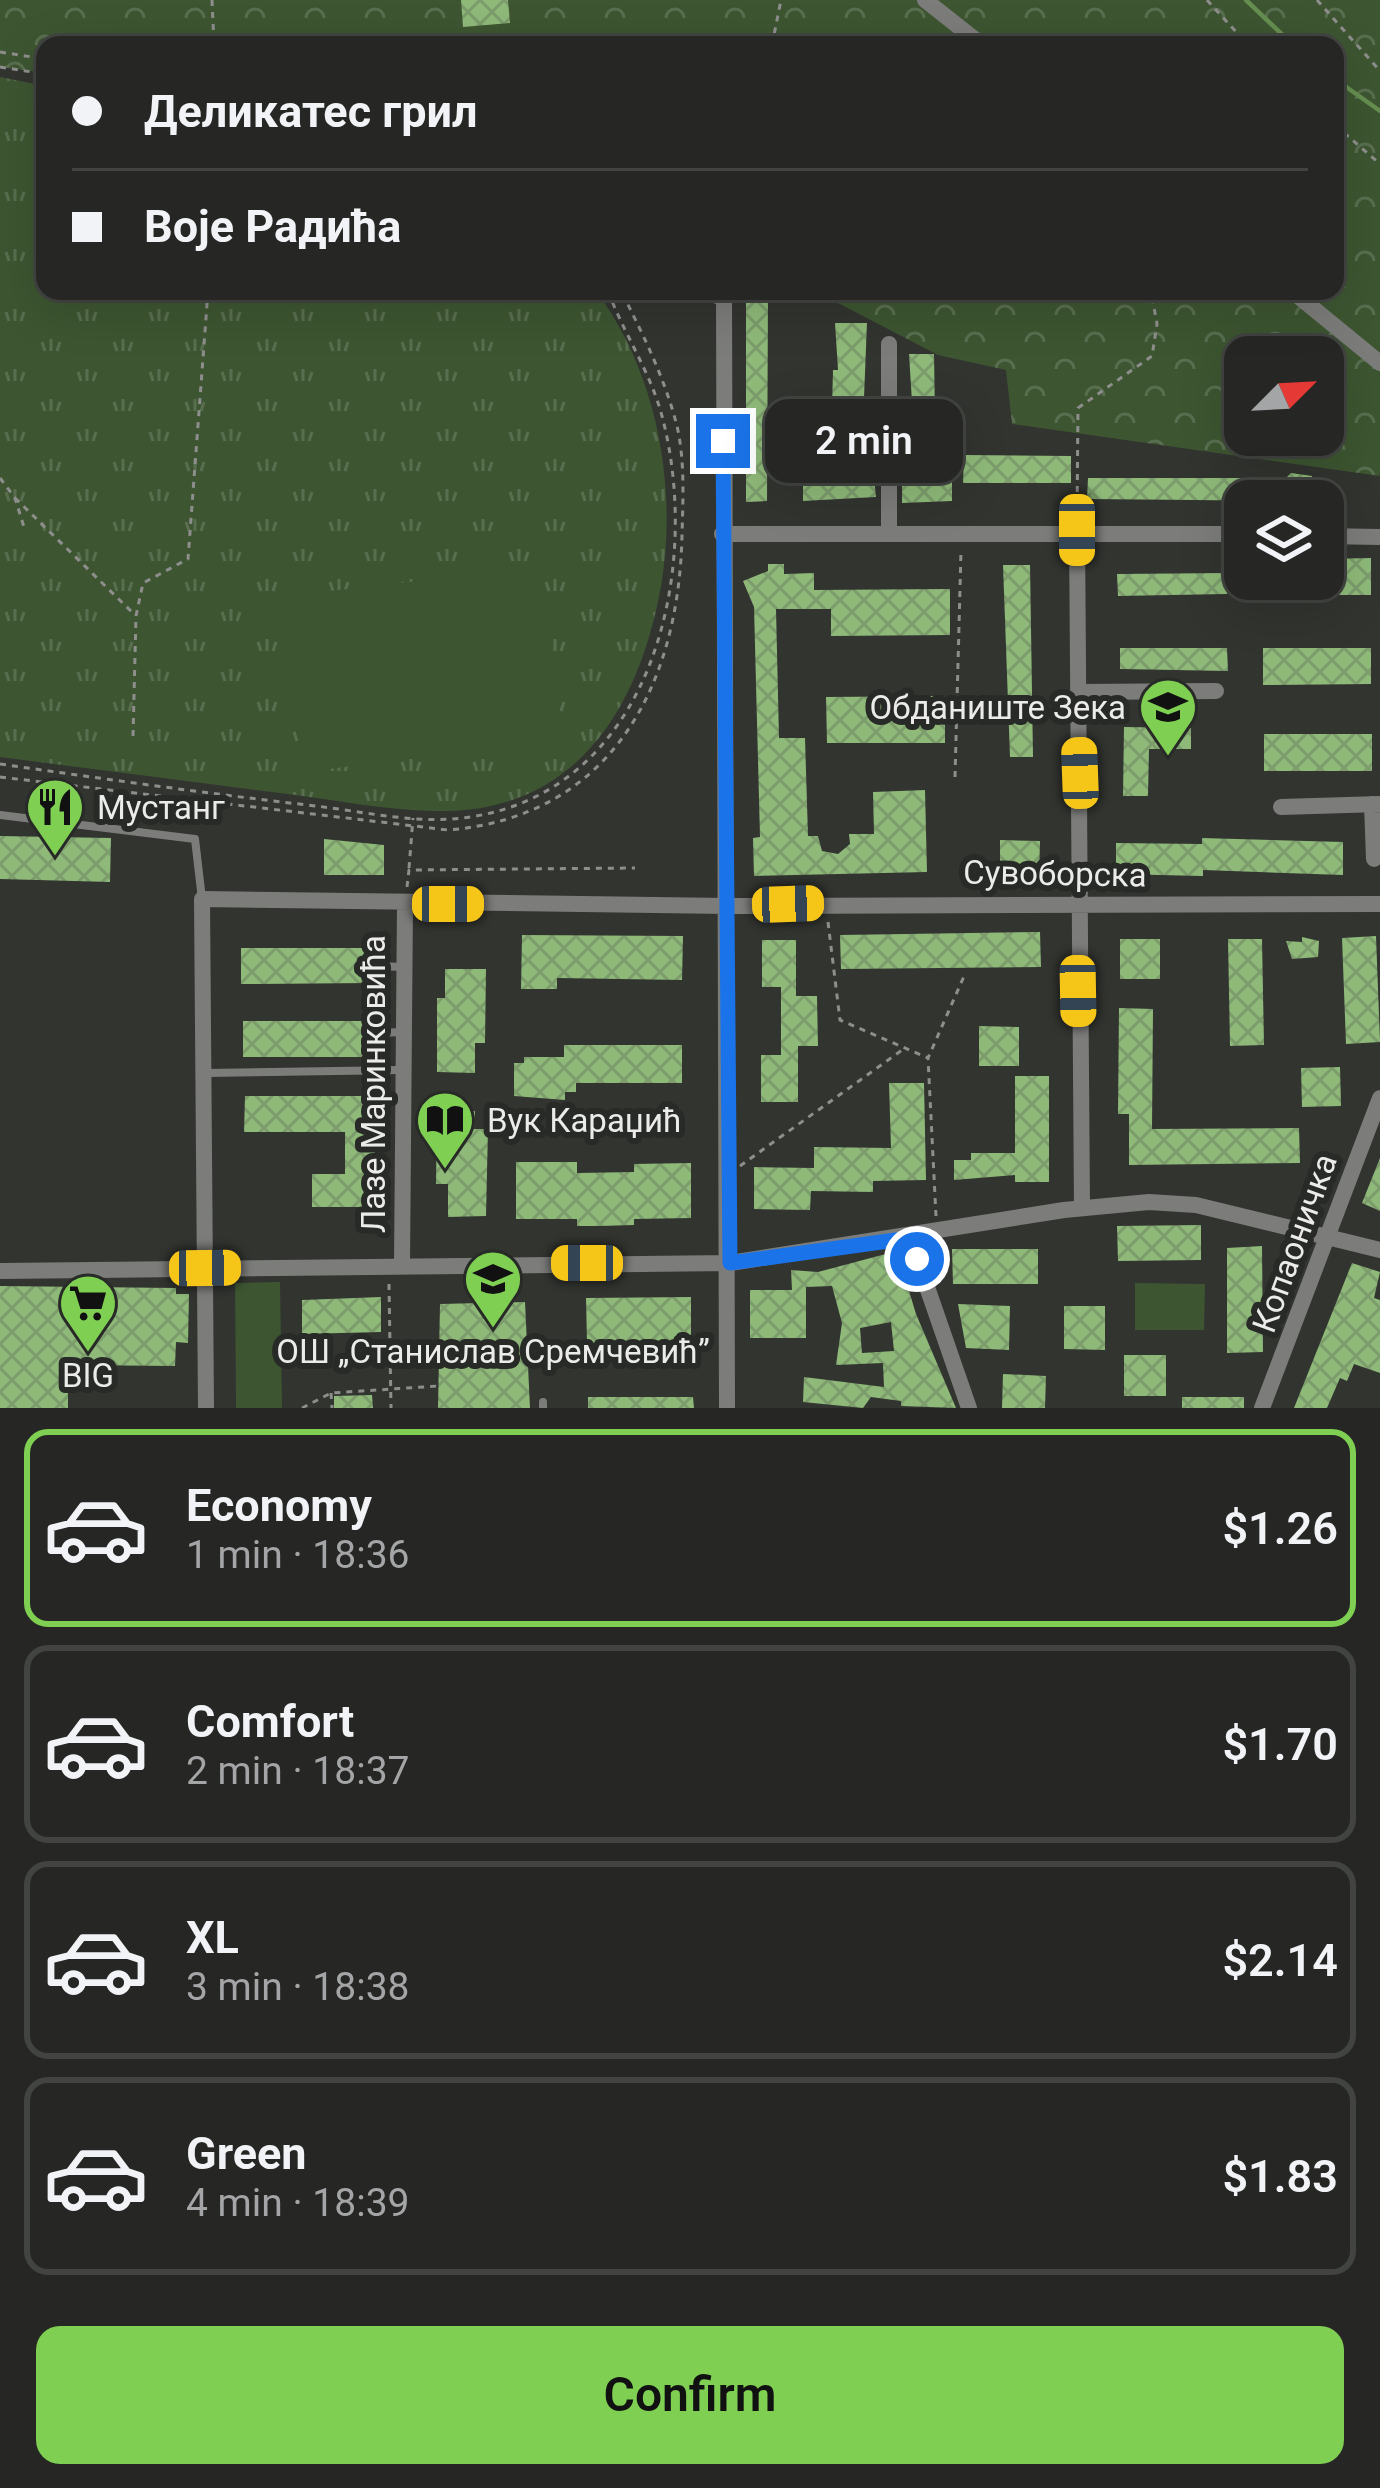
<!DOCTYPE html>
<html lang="en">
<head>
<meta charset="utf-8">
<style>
  :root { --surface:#262724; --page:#2e2f2c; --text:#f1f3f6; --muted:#a4a5a6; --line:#424441; --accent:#7fd052 }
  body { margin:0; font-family:Roboto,sans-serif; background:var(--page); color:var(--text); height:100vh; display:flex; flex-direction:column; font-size:45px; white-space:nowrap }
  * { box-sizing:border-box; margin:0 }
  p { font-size:39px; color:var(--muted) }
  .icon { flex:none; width:66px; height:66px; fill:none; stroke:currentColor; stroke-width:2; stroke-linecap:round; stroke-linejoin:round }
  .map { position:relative; height:1408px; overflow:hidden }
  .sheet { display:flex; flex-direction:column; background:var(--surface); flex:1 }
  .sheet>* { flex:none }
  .banner { position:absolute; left:36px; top:36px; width:1308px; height:264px; border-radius:24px; box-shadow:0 12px 48px #0002,0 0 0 3px var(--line); display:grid; align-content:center; height:264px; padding:0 36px; background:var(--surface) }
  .needle { width:78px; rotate:66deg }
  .buttons { position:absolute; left:1224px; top:336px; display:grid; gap:24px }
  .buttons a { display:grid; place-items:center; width:120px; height:120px; border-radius:24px; background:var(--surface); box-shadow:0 12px 48px #0002,0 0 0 3px var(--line); font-size:60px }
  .end { position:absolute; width:54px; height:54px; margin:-27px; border:15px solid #1a73e8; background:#fff; box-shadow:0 0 0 6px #fff }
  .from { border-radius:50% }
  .bubble { position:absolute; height:84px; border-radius:24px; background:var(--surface); box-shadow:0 12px 48px #0002,0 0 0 3px var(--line); font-size:39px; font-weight:600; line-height:84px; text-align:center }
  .car { position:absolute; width:36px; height:72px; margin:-36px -18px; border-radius:15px; box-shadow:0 0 9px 3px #0007; background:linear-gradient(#f5c518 24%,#345 0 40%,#f5c518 0 76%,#345 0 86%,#f5c518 0) }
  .banner b { display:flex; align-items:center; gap:42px; height:114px; font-size:45px }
  .banner b+b { border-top:3px solid var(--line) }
  .banner i { width:30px; height:30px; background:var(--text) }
  ul { padding:21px 0 0; list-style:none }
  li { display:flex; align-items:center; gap:36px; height:198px; margin:0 24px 18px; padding:0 12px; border:6px solid var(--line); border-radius:24px }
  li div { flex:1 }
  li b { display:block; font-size:45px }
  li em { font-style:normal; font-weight:600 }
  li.on { border-color:var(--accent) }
  li>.icon { width:108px; height:108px; stroke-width:1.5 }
  .cta { display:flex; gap:24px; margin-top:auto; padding:24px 36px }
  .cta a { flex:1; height:138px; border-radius:24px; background:var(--accent); color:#111; font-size:48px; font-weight:600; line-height:138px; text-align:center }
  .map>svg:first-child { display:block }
</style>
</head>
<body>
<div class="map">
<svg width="1380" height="1408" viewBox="0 0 1380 1408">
  <defs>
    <pattern id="grass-tufts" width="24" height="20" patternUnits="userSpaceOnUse" patternTransform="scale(3)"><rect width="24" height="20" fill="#3d5531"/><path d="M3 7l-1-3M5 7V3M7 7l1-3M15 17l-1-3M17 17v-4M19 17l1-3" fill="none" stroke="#596e4f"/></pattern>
    <pattern id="park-crowns" width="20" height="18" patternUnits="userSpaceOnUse" patternTransform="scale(3)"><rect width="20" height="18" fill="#3d5531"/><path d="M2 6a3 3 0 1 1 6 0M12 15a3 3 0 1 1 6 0" fill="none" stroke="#596e4f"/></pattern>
    <pattern id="building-cross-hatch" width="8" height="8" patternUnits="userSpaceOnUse" patternTransform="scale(3)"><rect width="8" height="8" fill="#8eb979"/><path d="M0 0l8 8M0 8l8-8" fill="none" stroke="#7c9c6c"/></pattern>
  </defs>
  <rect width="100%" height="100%" fill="#323430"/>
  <path fill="url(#grass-tufts)" d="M0,77L45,86V291H596C657,372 678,487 661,586C639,710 574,815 434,811C382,810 331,799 280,793C187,781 93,769 0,757Z"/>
  <path fill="url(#park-crowns)" fill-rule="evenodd" d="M0,0H1380V476L1012,424L1006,370L938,355L815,291H1335V45H45V73L0,67ZM1245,357H1323V435H1245Z"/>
  <path fill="#3d5531" d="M541,567L561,736L301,773L286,596Z
    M280,1282L282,1408H236L235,1283Z
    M1135,1283L1205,1284L1204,1330H1135Z"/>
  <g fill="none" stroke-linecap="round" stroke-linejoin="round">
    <path stroke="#658e50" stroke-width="4.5" d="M1246,0L1293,45
      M1335,79L1380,111"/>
  </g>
  <path fill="url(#building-cross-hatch)" fill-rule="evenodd" d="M461,0H508L510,23L463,27Z
    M746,291H768L767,501L746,502Z
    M835,323H867L862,447L831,446L833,370H838Z
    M909,354H934L936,478H952V501L902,503V478H911L914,434Z
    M858,450H871L876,497L803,501V477L857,481Z
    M964,455L1071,456V483H963Z
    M1291,473L1312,476V501L1087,499L1088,478H1286Z
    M1371,558V595H1263V579H1323V559Z
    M768,564H784V574L814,573V590L950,589V635L831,636V609H776L779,738H805L808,836H818L822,851L838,854L850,844L849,834H874L873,792L925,790L927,872L754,876L753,838L760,837L754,607L743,581L768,571Z
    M1003,565H1030L1033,757H1010Z
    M1226,573L1227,594L1118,596L1117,574Z
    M1120,648H1227L1228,671L1120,669Z
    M1263,648H1371V684L1263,685Z
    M945,696V743H827L826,697Z
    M1124,727L1191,728V749H1149L1148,796H1123Z
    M1264,734H1372V771H1264Z
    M0,836L111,838L110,882L0,879Z
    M1202,838L1343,842V875L1203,870V876L1116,874V843L1202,844Z
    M324,839L384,845V875H324Z
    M1000,840L1040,841L1039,880H1000Z
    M1040,932L1041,967L841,969L840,935Z
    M522,935L683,936L682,980L557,978V989H521Z
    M1376,936L1380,1042L1346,1044L1342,938Z
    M1302,937L1319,941L1318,957L1292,959L1286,941L1302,942Z
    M1120,939H1160V979H1120Z
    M1228,939H1262L1264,1045L1230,1046Z
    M762,940H796V996H817L818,1046H798V1102H761V1055H781V987H762Z
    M241,948H372L367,967L372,983L241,984Z
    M445,969H486L485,1043H475V1073L437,1072V998H445Z
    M1119,1008L1153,1009L1152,1129L1299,1128L1300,1163L1129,1165V1114H1118Z
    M243,1021H373L368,1032L374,1057H243Z
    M979,1026L1019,1027V1066H979Z
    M564,1045H682V1083H576V1092H565V1100L514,1096V1063H524V1057H564Z
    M1340,1067L1341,1106L1302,1107L1301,1068Z
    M1015,1076H1049V1182H1015V1175L954,1180V1160H971V1153H1015Z
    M889,1083H924L926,1180L873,1181V1192L811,1191L810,1210L754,1209V1167L814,1168V1147L891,1148Z
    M245,1096H375V1207H312V1174H345V1132H244Z
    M437,1110L475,1111L474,1129H488L486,1216L448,1217V1184H436Z
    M1380,1158V1211L1362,1203Z
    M516,1162H577V1173L634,1172V1164L691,1163V1218L634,1219V1225L600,1226H577V1219H516Z
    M1201,1225V1260L1118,1261L1117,1226Z
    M1262,1246L1263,1352L1227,1353V1248Z
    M952,1249H1038V1284H953Z
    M897,1251L916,1314L956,1408L901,1406V1401L871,1397L863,1408L803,1402L804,1377L884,1387L883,1363L836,1365L842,1323L832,1286L806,1287V1338H750V1290H792L791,1270L818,1272ZM891,1322L894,1351L862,1353L860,1328Z
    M1352,1263L1380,1272L1374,1298L1380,1300V1373L1354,1364L1347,1381L1340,1378L1327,1408H1294Z
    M0,1286L176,1288V1294H189L188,1343L176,1342L175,1366L68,1365V1408H0Z
    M381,1297V1332L302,1334V1300Z
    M691,1297V1343H587L586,1298Z
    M525,1302L530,1408H438L440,1304Z
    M958,1304L1010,1306L1009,1350L966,1348Z
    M1064,1306H1105V1350L1064,1349Z
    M1124,1355H1166V1396H1124Z
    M1003,1374L1046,1376L1045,1408H1002Z
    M372,1395L373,1408H334V1396Z
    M588,1397H693L694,1408H588Z
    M1182,1397H1244V1408H1182Z"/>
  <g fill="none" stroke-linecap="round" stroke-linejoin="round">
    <path stroke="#8e8f8c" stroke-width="3" stroke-dasharray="6 6" stroke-linecap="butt" d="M212,0L214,45
      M1207,0L1248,45
      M1317,0L1380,71
      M772,45L781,0
      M0,52L45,59
      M0,67L45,74
      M1335,125L1380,164
      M0,478L15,498L24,527
      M15,498L134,614
      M1077,516L1078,408L1152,356L1157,324L1151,291
      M133,736L136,616L143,583L188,559L208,291
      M0,764C105,779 210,794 316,806C366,812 420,825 470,817C652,790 703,571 662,416C650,371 624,334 608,291
      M0,777L448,830C611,817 679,686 682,535C683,499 685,461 677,426C665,379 643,334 621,291
      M955,777L961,551
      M409,868L413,818
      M407,887L409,870L635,868
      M828,922L840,1020L928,1058
      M740,1166L905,1048
      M936,1216L928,1058L965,974
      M389,1284L391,1408
      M331,1393L332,1408
      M302,1408L331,1393L438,1386"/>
    <path stroke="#7c7d7b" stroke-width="8" d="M693,291L722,302
      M0,815L195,839L202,899
      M375,966L404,967
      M376,1033L404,1032
      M206,1073L401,1070
      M543,1402V1408"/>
    <path stroke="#7c7d7b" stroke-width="16" d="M925,0L982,45
      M724,291L727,1408
      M1292,291L1380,363
      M889,530V344
      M1077,530L1082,1208
      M722,534H1245
      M1323,536L1380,537
      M1078,692L1216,691
      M1372,804L1374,859
      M1281,807L1380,804
      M910,1238L969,1408
      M402,1264L405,904
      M0,1271L730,1263L1064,1210L1149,1202L1196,1205L1380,1250
      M206,1408L202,899L728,906L1380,904
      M1262,1408L1380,1098"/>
  </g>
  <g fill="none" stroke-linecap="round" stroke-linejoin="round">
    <path stroke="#1a73e8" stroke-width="15" d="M723,441L730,1263L910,1238L917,1259"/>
  </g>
  <defs>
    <g id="school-pin" transform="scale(3)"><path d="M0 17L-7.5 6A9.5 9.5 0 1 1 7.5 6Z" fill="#7fd052" stroke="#282a27"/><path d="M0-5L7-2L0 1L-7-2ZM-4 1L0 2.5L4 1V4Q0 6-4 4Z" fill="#111"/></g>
    <g id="restaurant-pin" transform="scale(3)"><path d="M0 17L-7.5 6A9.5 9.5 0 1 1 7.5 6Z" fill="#7fd052" stroke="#282a27"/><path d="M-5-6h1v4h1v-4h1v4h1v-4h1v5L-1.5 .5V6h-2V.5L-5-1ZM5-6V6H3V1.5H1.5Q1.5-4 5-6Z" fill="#111"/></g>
    <g id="library-pin" transform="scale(3)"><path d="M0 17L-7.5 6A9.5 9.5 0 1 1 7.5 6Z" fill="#7fd052" stroke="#282a27"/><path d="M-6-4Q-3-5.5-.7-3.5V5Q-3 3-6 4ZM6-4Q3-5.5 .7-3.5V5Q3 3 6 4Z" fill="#111"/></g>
    <g id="supermarket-pin" transform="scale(3)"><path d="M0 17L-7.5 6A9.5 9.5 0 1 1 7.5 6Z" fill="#7fd052" stroke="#282a27"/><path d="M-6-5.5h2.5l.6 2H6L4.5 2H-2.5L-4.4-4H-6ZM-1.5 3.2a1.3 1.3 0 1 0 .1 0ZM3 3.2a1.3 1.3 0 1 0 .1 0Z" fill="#111"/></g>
  </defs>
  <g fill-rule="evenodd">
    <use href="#school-pin" x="1168" y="707"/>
    <use href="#restaurant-pin" x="55" y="807"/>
    <use href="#library-pin" x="445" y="1120"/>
    <use href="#school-pin" x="493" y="1279"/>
    <use href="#supermarket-pin" x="88" y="1303"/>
  </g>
  <g text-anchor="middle" stroke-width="12" stroke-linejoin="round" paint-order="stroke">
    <g font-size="33" fill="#ebecea" stroke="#282a27" text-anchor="start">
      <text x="1126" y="719" text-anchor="end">Обданиште Зека</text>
      <text x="97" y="819">Мустанг</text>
      <text x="487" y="1132">Вук Караџић</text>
      <text x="493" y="1363" text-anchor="middle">ОШ „Станислав Сремчевић”</text>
      <text x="88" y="1387" text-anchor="middle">BIG</text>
    </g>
    <g font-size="33" fill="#ebecea" stroke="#282a27">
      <text transform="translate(1055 873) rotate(1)" y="12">Сувоборска</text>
      <text transform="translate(373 1084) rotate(-90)" y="12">Лазе Маринковића</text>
      <text transform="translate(1294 1243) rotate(-70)" y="12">Копаоничка</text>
    </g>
  </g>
</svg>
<div class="buttons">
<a><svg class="needle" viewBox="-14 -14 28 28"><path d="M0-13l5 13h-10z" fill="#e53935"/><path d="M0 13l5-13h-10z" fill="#a4a5a6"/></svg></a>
<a><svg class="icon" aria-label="layers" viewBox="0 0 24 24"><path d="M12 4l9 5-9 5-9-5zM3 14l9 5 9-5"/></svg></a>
</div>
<i class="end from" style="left:917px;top:1259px"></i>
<i class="end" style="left:723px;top:441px"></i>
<div class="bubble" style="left:765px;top:399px;width:198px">2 min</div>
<i class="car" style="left:1077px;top:530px;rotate:180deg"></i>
<i class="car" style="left:1080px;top:773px;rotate:358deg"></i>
<i class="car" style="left:448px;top:904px;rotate:90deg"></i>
<i class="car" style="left:788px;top:904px;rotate:88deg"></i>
<i class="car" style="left:1078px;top:991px;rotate:179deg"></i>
<i class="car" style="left:587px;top:1263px;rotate:270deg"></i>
<i class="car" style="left:205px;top:1268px;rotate:89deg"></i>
<div class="banner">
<b><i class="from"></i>Деликатес грил</b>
<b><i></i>Воје Радића</b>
</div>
</div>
<section class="sheet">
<ul>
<li class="on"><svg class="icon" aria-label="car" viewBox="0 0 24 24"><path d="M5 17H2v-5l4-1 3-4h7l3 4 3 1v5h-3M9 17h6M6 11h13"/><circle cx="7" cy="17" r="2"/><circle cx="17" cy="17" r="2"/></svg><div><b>Economy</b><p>1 min · 18:36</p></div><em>$1.26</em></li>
<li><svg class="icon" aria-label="car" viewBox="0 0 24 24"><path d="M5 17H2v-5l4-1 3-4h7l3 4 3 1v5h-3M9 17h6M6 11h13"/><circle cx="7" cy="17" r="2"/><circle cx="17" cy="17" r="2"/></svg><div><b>Comfort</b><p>2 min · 18:37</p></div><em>$1.70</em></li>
<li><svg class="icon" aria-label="car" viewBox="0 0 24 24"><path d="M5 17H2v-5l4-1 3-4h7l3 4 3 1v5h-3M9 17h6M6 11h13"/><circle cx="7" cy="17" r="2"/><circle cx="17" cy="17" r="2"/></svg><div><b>XL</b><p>3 min · 18:38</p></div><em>$2.14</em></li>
<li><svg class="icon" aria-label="car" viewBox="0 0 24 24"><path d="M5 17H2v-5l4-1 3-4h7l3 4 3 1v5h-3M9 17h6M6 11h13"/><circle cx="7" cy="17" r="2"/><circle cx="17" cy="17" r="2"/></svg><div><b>Green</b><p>4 min · 18:39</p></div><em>$1.83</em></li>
</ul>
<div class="cta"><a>Confirm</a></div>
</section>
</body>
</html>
